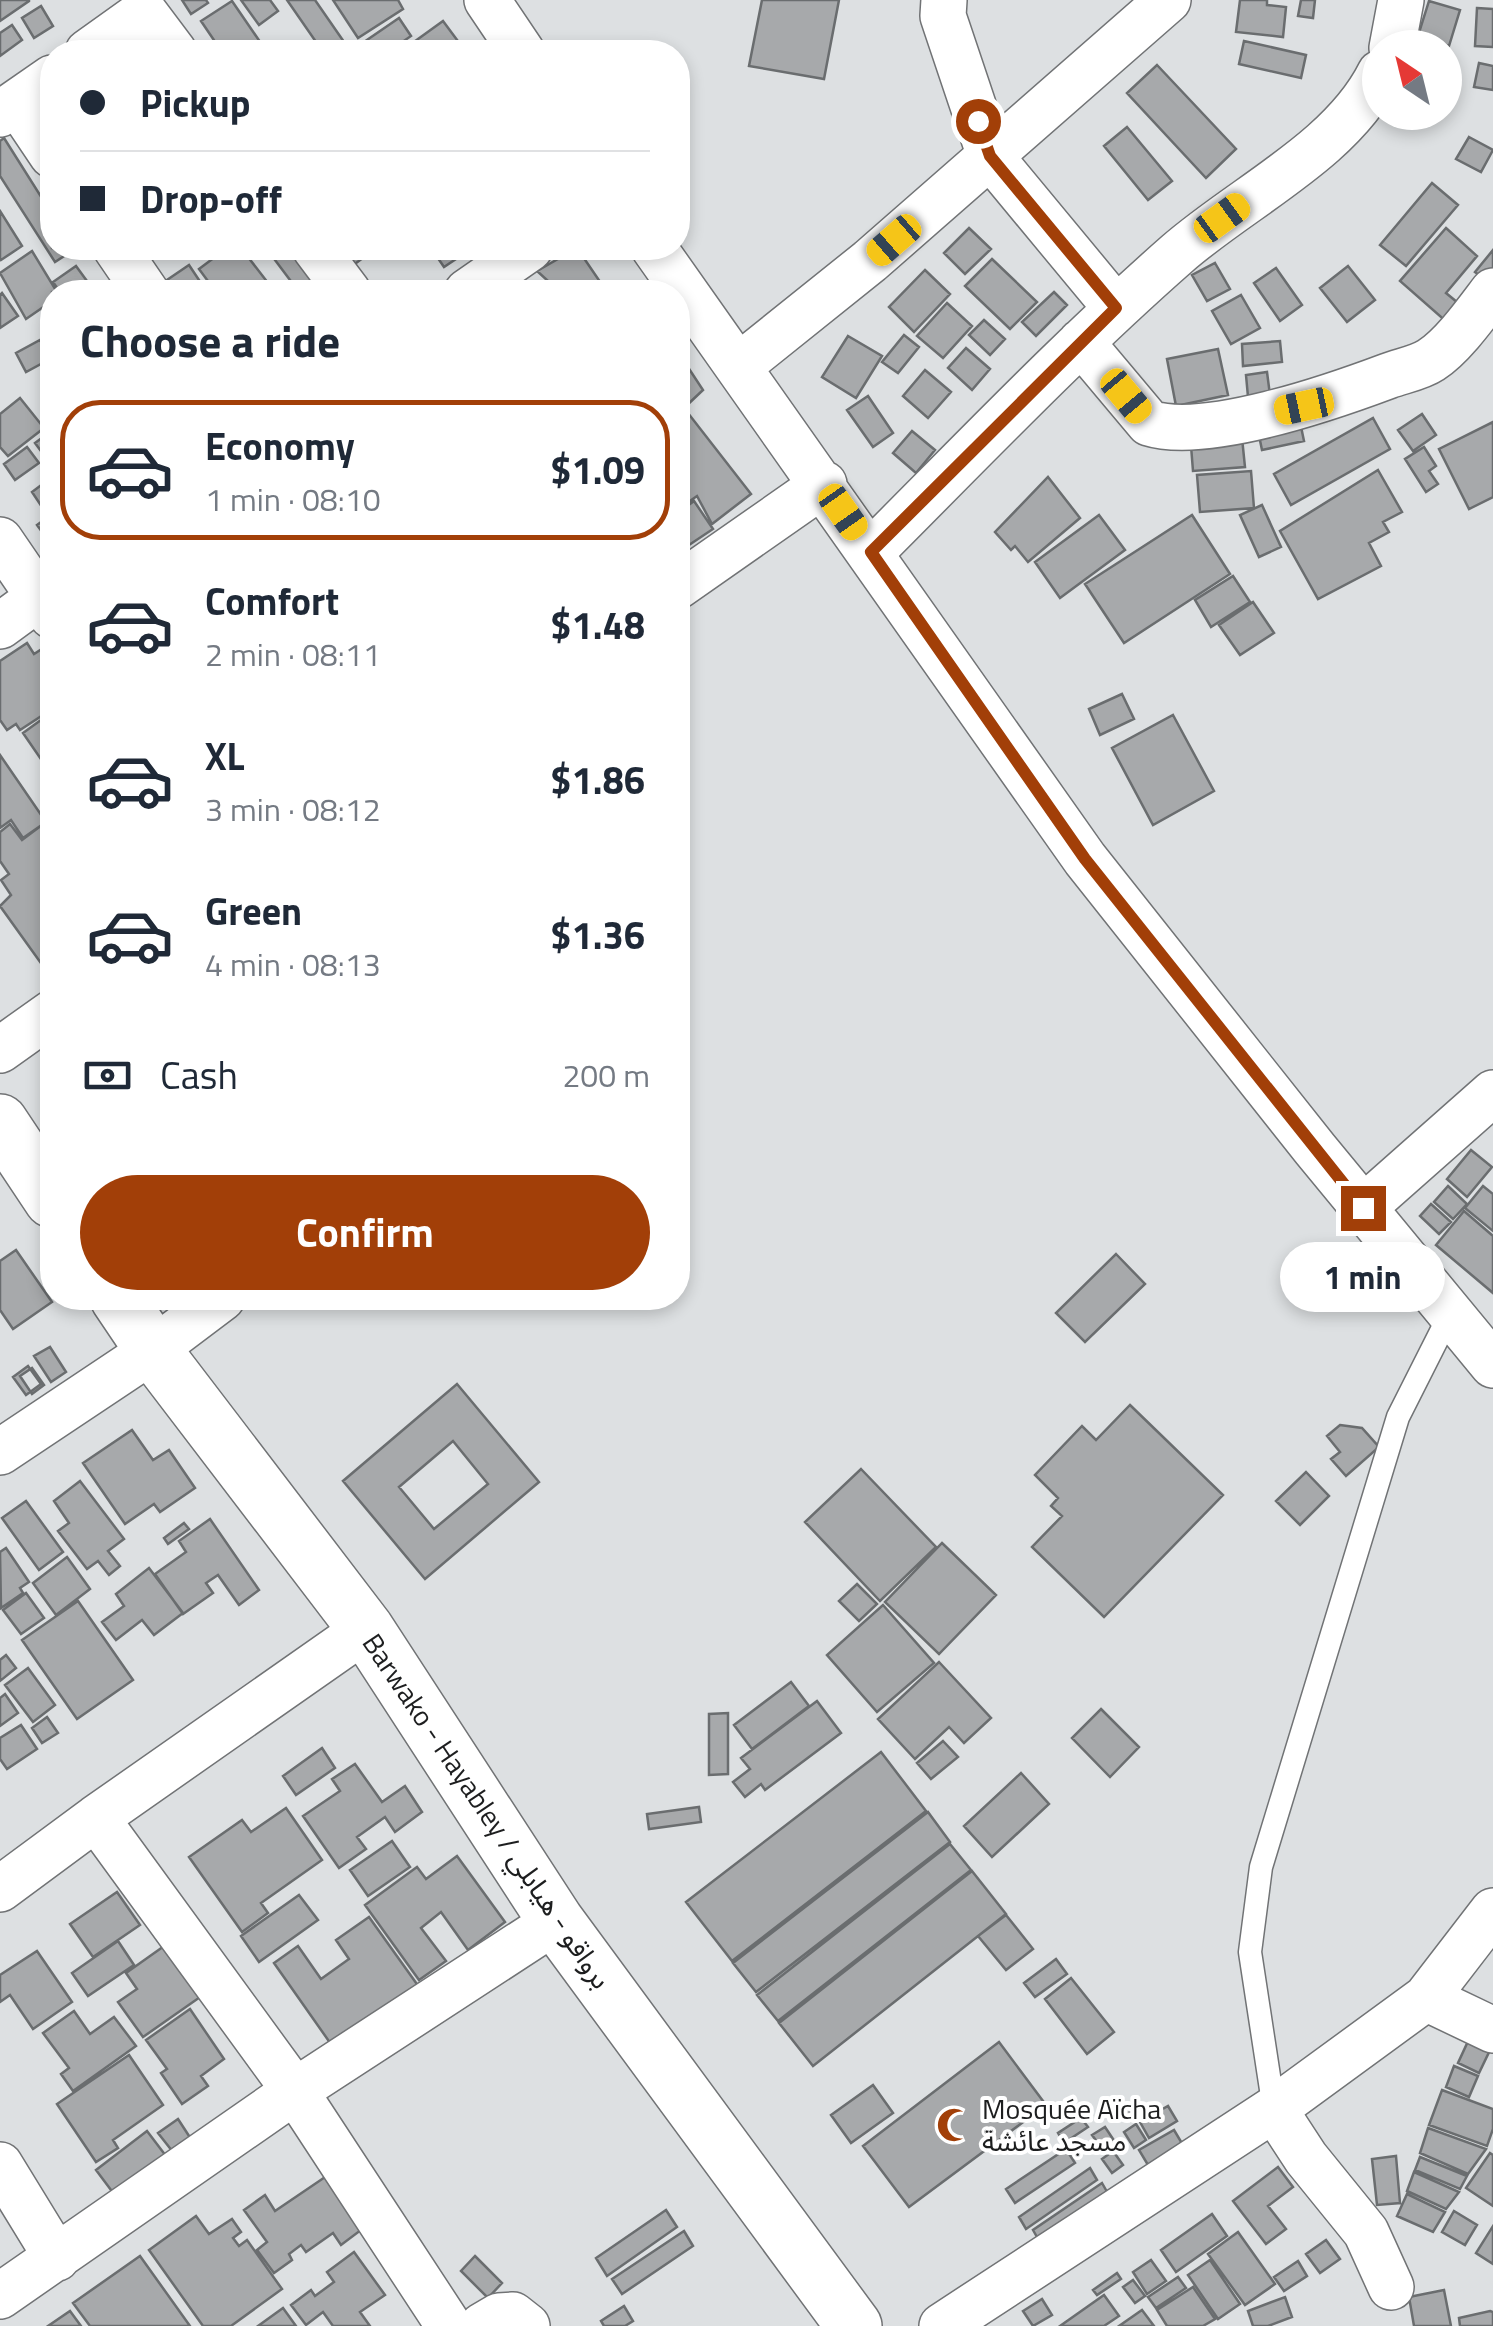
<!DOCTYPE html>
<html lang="en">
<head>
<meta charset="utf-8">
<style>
  :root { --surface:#fff; --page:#f2f2f3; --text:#1f2937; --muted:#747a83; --line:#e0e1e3; --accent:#a23f08 }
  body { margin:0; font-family:"Titillium Web","Noto Sans Arabic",sans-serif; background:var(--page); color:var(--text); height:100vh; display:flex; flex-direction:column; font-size:38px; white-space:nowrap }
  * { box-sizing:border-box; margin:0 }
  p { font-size:32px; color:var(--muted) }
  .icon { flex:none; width:55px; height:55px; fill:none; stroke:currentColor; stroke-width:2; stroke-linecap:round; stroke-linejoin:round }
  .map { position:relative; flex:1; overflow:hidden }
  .side { position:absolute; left:40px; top:280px; width:650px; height:1030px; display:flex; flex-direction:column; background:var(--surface); border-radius:40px; box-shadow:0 5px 15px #0003 }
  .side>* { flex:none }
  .guide { position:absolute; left:40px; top:40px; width:650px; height:220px; border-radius:40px; box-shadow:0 5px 15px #0003; display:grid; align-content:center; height:220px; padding:0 40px; background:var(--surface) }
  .needle { width:65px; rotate:325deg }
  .controls { position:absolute; left:1362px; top:30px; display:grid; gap:20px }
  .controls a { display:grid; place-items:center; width:100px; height:100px; border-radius:50%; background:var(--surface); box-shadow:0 5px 15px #0003; font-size:50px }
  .end { position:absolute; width:45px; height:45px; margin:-22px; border:12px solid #a23f08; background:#fff; box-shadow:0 0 0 5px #fff }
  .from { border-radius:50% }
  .bubble { position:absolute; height:70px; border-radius:35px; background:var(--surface); box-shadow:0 5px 15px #0003; font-size:32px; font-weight:700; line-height:70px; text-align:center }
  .car { position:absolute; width:30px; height:60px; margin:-30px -15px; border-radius:12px; box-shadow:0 0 8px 2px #0007; background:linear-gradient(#f5c518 24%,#345 0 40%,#f5c518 0 76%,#345 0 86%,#f5c518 0) }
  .guide b { display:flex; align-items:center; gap:35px; height:95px; font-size:38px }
  .guide b+b { border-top:2px solid var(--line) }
  .guide i { width:25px; height:25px; background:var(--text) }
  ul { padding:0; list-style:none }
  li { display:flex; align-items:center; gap:30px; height:140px; margin:0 20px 15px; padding:0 20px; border:5px solid transparent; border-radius:40px }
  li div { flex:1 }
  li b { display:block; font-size:38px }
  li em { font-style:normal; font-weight:700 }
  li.on { border-color:var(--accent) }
  li>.icon { width:90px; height:90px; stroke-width:1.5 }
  h2 { padding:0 40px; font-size:45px; line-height:120px }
  .pay { display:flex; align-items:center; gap:25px; height:110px; padding:0 40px; font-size:38px }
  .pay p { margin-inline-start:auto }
  .primary-button { display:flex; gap:20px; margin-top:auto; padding:20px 40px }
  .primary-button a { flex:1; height:115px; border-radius:60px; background:var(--accent); color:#fff; font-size:40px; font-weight:700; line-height:115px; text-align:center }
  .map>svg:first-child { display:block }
</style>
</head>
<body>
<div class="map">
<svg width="1493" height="2326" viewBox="0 0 1493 2326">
  <rect width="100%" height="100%" fill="#dde0e2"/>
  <path fill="#a7a9ab" stroke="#6a6d6f" stroke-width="2.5" fill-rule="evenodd" d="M0,0H29V1L0,21Z
    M182,0H206L208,3L191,14Z
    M241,0H270L278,11L259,25Z
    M287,0H315L351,52H323Z
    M333,0H398L403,9L358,38Z
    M762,0H839L824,79L749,66Z
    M1240,0H1267V5L1286,7L1283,37L1236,32Z
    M1301,0H1315L1313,18L1298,16Z
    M232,1L267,52H222L201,21Z
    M1429,1L1460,10L1449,46L1418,36Z
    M41,6L53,26L34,38L22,18Z
    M1477,8L1493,9V47L1475,46Z
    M399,18L411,36L388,52H372L364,42Z
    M443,21L466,52H400Z
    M12,25L22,40L0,56V33Z
    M1244,41L1306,55L1301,78L1239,64Z
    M1479,63L1493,66V90L1474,87Z
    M1157,65L1236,149L1206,178L1127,93Z
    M1127,127L1172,181L1148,200L1104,146Z
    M1469,137L1493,150L1481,172L1456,159Z
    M4,138L52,214V248L75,249L55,262L0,176V141Z
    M1432,183L1458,205L1406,266L1380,245Z
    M0,211L22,246L1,260L0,258Z
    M969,228L991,249L965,274L944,253Z
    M1446,228L1477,256L1446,293L1463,307L1449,324L1400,281Z
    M227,248H241L275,292H216L199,269Z
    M266,248H307L339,292H299Z
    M347,248H367L371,252L352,266L341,252Z
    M431,248H466L468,251L444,267Z
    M577,248L607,292H560L537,271Z
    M1493,250V277L1489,283L1475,272Z
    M32,251L57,292H52V301L26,319L0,273Z
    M992,259L1037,302L1010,329L965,286Z
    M1215,263L1230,289L1207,301L1192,275Z
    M189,265L207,292H167L161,284Z
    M76,266L95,292H60L53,282Z
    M1348,266L1375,300L1347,322L1320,288Z
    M1276,268L1302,305L1280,321L1254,283Z
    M925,270L950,294L914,332L889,307Z
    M1054,292L1067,305L1036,336L1022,322Z
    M2,293L18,316L0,328V295Z
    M1241,295L1260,328L1231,344L1212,311Z
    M947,303L972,326L943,358L917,336Z
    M984,320L1005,339L990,355L969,335Z
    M904,335L919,347L898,373L882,362Z
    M848,336L882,356L856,398L822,377Z
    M40,340L50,359L26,372L16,353Z
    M1280,341L1282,362L1243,366L1242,344Z
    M966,348L990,369L972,390L948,368Z
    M1218,349L1228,395L1176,406L1167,359Z
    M678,352L703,390L684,408L751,494L712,524L697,496L687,503L678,489Z
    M925,370L951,392L928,418L903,396Z
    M1267,372L1270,395L1248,397L1246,375Z
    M868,396L893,433L873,447L847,410Z
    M20,398L44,428L8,456L0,447V414Z
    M1422,414L1436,435L1413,451L1398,430Z
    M1299,417L1304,441L1262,450L1257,426Z
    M1373,418L1390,449L1291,505L1274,474Z
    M1493,422V497L1469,509L1439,449Z
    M1241,428L1245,467L1193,471L1190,433Z
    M912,431L935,450L916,473L893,453Z
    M50,432L52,434V466L35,443Z
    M27,447L39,463L15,480L4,464Z
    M1424,447L1436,466L1429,471L1438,484L1426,492L1405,459Z
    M1378,470L1402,512L1383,522L1389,532L1369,543L1381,566L1318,599L1280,531Z
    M1251,471L1254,508L1200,512L1197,475Z
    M52,477V508L46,513L32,492Z
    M1048,477L1080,518L1028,562L1015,546L1011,550L995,532Z
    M694,501L713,529L680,551L678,513Z
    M1262,505L1281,547L1259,557L1240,515Z
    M52,514V542L50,543L37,525Z
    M1099,515L1125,550L1060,598L1035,562Z
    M1192,515L1230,574L1124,643L1085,584Z
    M1233,576L1250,602L1211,627L1195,600Z
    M1253,602L1274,633L1240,655L1219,625Z
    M27,643L34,654L45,647L52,657V709L20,730L16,724L7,730L0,720V661Z
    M1122,694L1134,719L1100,735L1089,709Z
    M52,712V760L45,765L23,733Z
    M1173,715L1214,791L1153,825L1112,748Z
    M0,755L46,822L23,838L11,820L0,828Z
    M46,822L52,832V959L43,966L0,906L11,895L1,880L9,874L0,861V832L10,824L22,840Z
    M1471,1150L1492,1167L1467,1197L1447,1179Z
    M1448,1186L1467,1204L1453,1219L1434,1202Z
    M1483,1186L1493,1194V1231L1465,1208Z
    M1431,1204L1451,1222L1439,1234L1420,1216Z
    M1464,1211L1493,1236V1293L1436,1245Z
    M16,1250L52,1302L13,1329L0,1310V1261Z
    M1116,1254L1145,1284L1085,1342L1056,1313Z
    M50,1347L66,1372L51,1382L34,1356Z
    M28,1366L41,1384L26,1395L13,1377Z
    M32,1368L44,1385L32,1394L20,1376Z
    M457,1384L539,1482L425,1579L343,1481ZM453,1441L488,1484L434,1529L399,1487Z
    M1130,1405L1223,1495L1104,1617L1032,1547L1062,1516L1051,1506L1058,1498L1035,1475L1082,1426L1096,1440Z
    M1340,1425L1362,1428L1379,1447L1346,1476L1331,1459L1340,1452L1327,1436Z
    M132,1430L153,1460L169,1450L195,1488L160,1512L154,1504L125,1524L83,1463Z
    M861,1469L936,1547L880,1601L805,1522Z
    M1306,1472L1329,1496L1300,1525L1276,1501Z
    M80,1481L124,1539L108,1551L120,1566L109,1575L98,1561L87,1569L58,1531L69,1523L54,1501Z
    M26,1501L63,1552L39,1570L2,1518Z
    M210,1519L259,1590L239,1605L218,1575L206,1583L213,1593L183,1614L155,1574L186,1552L179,1541Z
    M184,1523L189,1529L168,1544L164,1538Z
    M942,1543L996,1595L939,1654L885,1602Z
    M6,1548L29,1582L20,1588L23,1593L1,1608L0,1552Z
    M67,1557L90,1589L56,1615L33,1583Z
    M149,1568L183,1613L154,1635L142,1620L116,1640L102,1622L124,1606L116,1594Z
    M857,1584L877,1604L859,1621L839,1601Z
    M26,1593L44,1618L21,1634L3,1610Z
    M78,1601L133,1680L77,1719L22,1640Z
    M883,1605L934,1663L877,1712L827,1655Z
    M6,1655L16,1668L0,1681V1660Z
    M939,1662L991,1718L964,1743L949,1727L915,1759L878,1719Z
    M28,1668L55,1705L33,1722L5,1685Z
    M791,1682L809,1706L752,1749L734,1725Z
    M5,1694L18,1713L0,1726V1698Z
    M817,1701L841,1733L765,1790L761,1784L745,1797L733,1782L750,1769L741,1758Z
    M1101,1709L1139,1747L1110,1777L1072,1738Z
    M728,1713V1774L709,1775V1714Z
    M47,1717L58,1733L42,1743L32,1728Z
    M21,1725L37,1749L7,1769L0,1759V1738Z
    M943,1741L958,1757L931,1779L917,1763Z
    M322,1748L335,1768L296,1795L283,1776Z
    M881,1752L926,1811L732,1961L686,1902Z
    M355,1764L382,1802L405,1786L422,1812L395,1832L385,1817L357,1837L366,1849L339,1868L303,1816L340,1791L332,1779Z
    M1021,1773L1049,1804L992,1857L964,1826Z
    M699,1807L701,1822L649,1829L647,1814Z
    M286,1808L322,1860L261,1903L268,1913L242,1932L189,1857L242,1820L251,1832Z
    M928,1812L950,1842L756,1992L733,1963Z
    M392,1841L410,1867L368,1896L350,1870Z
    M950,1844L971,1870L778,2021L757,1995Z
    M457,1856L505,1922L468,1950L441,1912L421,1928L446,1961L419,1980L365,1905L417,1867L426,1879Z
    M972,1871L1006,1914L813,2066L779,2023Z
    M117,1892L140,1925L93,1957L70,1924Z
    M299,1895L318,1920L259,1962L241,1936Z
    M1006,1915L1033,1949L1006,1970L978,1936Z
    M369,1917L419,1987L333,2047L274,1963L298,1946L321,1979L349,1959L336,1940Z
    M118,1941L134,1965L88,1996L72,1973Z
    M167,1944L203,1995L143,2037L118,2002L137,1989L126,1973Z
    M37,1951L72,2002L33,2029L10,1995L0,2002V1975Z
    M1056,1959L1067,1974L1035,1997L1024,1983Z
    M1071,1978L1114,2032L1087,2054L1045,1999Z
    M190,2009L224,2059L201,2076L208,2086L182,2104L161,2073L167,2069L146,2040Z
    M74,2011L90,2034L114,2017L136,2046L73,2091L61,2074L69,2068L43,2033Z
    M1470,2037L1491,2048L1479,2073L1458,2063Z
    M999,2042L1046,2105L909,2207L863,2146Z
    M129,2055L163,2105L113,2140L118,2148L96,2162L57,2104Z
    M1454,2066L1478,2076L1469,2097L1446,2087Z
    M873,2085L893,2113L851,2143L831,2115Z
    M1442,2090L1493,2109V2129L1487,2146L1429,2125Z
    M1134,2100L1143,2113L1131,2121L1123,2109Z
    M1168,2106L1177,2121L1149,2138L1140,2122Z
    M1081,2118L1088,2127L1064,2143L1058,2133Z
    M178,2119L191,2139L173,2152L158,2133Z
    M1136,2124L1146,2140L1134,2148L1124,2132Z
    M1105,2127L1113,2139L1101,2147L1092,2135Z
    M1428,2128L1486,2149L1468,2174L1420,2153Z
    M1174,2130L1183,2145L1148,2165L1139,2150Z
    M147,2131L166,2156L114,2194L96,2170Z
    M1066,2149L1075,2163L1015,2203L1006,2189Z
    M1113,2151L1123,2165L1112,2173L1102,2159Z
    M1490,2153L1493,2155V2206L1466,2188Z
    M1396,2156L1400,2203L1377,2205L1372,2159Z
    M1420,2157L1467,2176L1460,2189L1415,2170Z
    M1278,2167L1293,2187L1268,2206L1286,2229L1266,2244L1233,2201Z
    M1090,2168L1097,2180L1026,2229L1019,2217Z
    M1414,2172L1459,2192L1446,2209L1407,2191Z
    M331,2173L361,2230L341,2245L333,2233L306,2252L301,2245L289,2254L292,2260L274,2273L257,2250L267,2242L244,2210L265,2195L275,2211Z
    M1102,2183L1110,2197L1041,2244L1033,2230Z
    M1407,2194L1445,2212L1433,2232L1397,2216Z
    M666,2210L677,2227L607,2276L596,2258Z
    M1454,2211L1477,2225L1465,2245L1442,2232Z
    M1212,2214L1227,2236L1176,2272L1161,2250Z
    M196,2216L209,2234L232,2219L241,2232L233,2238L239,2246L247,2240L282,2289L231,2326H203L149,2250Z
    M1493,2226V2264L1476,2253Z
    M684,2231L693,2246L622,2294L612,2279Z
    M1238,2232L1275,2284L1245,2305L1208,2254Z
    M1326,2240L1340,2259L1320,2273L1306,2254Z
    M354,2252L385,2295L360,2312L370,2326H333L323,2312L306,2325L291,2305L311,2290L315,2296L334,2282L327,2272Z
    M140,2256L190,2326H90L73,2303Z
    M475,2256L502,2283L488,2298L461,2271Z
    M1151,2260L1166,2281L1147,2294L1133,2272Z
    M1210,2260L1240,2304L1218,2319L1188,2275Z
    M1298,2261L1307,2276L1284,2291L1274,2277Z
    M1117,2273L1121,2279L1097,2295L1093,2290Z
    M1178,2277L1186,2288L1156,2308L1148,2297Z
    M1133,2280L1145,2296L1135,2303L1123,2287Z
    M1193,2287L1215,2319L1203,2326H1167L1157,2310Z
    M1444,2290L1451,2326H1414L1409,2297Z
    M1104,2295L1119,2316L1104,2326H1060Z
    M1285,2297L1292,2317L1268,2326H1253L1248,2311Z
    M1042,2299L1052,2315L1033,2326L1023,2311Z
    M624,2306L633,2321L625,2326H604L601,2321Z
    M283,2308L296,2326H258Z
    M1142,2310L1154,2326H1119Z
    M70,2311L81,2326H48Z
    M1490,2311L1493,2312V2326H1460L1459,2318Z"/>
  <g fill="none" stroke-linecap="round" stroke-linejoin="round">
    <g stroke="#717375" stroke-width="25">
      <path id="service" d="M1274,2109L1250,1952L1261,1867L1398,1417L1451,1312"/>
    </g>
    <g stroke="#717375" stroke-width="48">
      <path id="minor" d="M487,0L522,52
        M944,0L943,16L990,156L1116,308
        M1392,48L1401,0
        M88,52L144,12L174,52
        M17,103L52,155
        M0,114L52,78
        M116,248L146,292
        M315,248L348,292
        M654,248L1085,859L1315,1149L1493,1365
        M467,292L530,248
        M1081,342L1149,423C1206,441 1332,397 1388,376C1401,371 1419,368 1431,360C1453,346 1477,312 1493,291
        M739,366L870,261L1168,0
        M0,540L52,616
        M871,552C972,451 1070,348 1177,254C1242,197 1341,151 1380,73
        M678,586L824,484
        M0,626L52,588
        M0,1050L52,1013
        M1363,1208L1493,1093
        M0,1452L153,1350L222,1298
        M96,1818L295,2091L449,2326
        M0,1889L96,1818L366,1629
        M1426,1998L1493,2030
        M1274,2109L1306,2158L1366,2232L1391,2287
        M0,2165L57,2258
        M0,2296L295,2091L556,1921
        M482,2326L499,2316L513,2315L527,2326
        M942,2326L1274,2109L1426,1998L1493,1911"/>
    </g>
    <g stroke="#717375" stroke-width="58">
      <path id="secondary" d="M0,1122L52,1200
        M118,1298L153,1350L366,1629L556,1921L854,2326"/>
    </g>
    <use href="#service" stroke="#fff" stroke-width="22"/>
    <use href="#minor" stroke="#fff" stroke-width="45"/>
    <use href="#secondary" stroke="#fff" stroke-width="55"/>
  </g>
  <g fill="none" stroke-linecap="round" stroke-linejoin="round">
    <path stroke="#a23f08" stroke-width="12" d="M978,121L990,156L1116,308L871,552L1085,859L1363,1208"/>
  </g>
  <defs>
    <g id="mosque-bare" transform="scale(2.7)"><path d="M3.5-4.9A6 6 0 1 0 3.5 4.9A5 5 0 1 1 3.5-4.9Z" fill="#a23f08" stroke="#fff" stroke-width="2.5" paint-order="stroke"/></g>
  </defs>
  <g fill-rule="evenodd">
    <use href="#mosque-bare" x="954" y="2125"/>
  </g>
  <g text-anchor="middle" stroke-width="8" stroke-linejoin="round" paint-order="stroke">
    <g font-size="28" fill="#1d1e1f" stroke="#fff">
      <text transform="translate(487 1811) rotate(56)" y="10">Barwako - Hayabley / برواقو - هيابلي</text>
    </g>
    <g font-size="28" fill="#1d1e1f" stroke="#fff" text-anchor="start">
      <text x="982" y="2119">Mosquée Aïcha<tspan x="982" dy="32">مسجد عائشة</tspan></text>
    </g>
  </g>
</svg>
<div class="controls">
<a><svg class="needle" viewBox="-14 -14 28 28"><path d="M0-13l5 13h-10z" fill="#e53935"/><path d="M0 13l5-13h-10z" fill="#747a83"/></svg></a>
</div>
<i class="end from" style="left:978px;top:121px"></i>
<i class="end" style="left:1363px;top:1208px"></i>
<div class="bubble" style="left:1280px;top:1242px;width:165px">1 min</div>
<i class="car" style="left:1222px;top:218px;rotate:54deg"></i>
<i class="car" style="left:894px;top:240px;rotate:229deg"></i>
<i class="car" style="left:1126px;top:396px;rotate:140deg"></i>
<i class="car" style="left:1304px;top:406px;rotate:258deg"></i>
<i class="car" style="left:843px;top:512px;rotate:145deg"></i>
<div class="guide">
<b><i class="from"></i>Pickup</b>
<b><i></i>Drop-off</b>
</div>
<section class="side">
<h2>Choose a ride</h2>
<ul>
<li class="on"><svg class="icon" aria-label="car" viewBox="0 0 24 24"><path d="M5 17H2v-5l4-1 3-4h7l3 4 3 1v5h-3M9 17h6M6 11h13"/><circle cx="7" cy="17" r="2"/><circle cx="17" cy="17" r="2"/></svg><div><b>Economy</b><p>1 min · 08:10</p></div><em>$1.09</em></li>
<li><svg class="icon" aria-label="car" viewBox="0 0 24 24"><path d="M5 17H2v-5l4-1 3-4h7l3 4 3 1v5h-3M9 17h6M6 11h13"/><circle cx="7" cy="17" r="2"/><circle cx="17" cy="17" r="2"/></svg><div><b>Comfort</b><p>2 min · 08:11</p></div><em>$1.48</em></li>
<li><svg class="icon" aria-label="car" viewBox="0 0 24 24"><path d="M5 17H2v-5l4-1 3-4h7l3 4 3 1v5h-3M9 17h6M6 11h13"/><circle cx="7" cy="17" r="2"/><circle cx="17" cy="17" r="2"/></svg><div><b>XL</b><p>3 min · 08:12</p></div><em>$1.86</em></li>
<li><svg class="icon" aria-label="car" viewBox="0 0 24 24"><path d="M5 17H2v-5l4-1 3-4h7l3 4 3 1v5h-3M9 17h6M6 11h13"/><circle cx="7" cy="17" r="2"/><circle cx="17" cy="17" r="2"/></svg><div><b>Green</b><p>4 min · 08:13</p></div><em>$1.36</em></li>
</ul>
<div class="pay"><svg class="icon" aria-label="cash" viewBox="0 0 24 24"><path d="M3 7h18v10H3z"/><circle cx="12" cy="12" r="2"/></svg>Cash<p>200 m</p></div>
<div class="primary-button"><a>Confirm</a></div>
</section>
</div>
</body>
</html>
